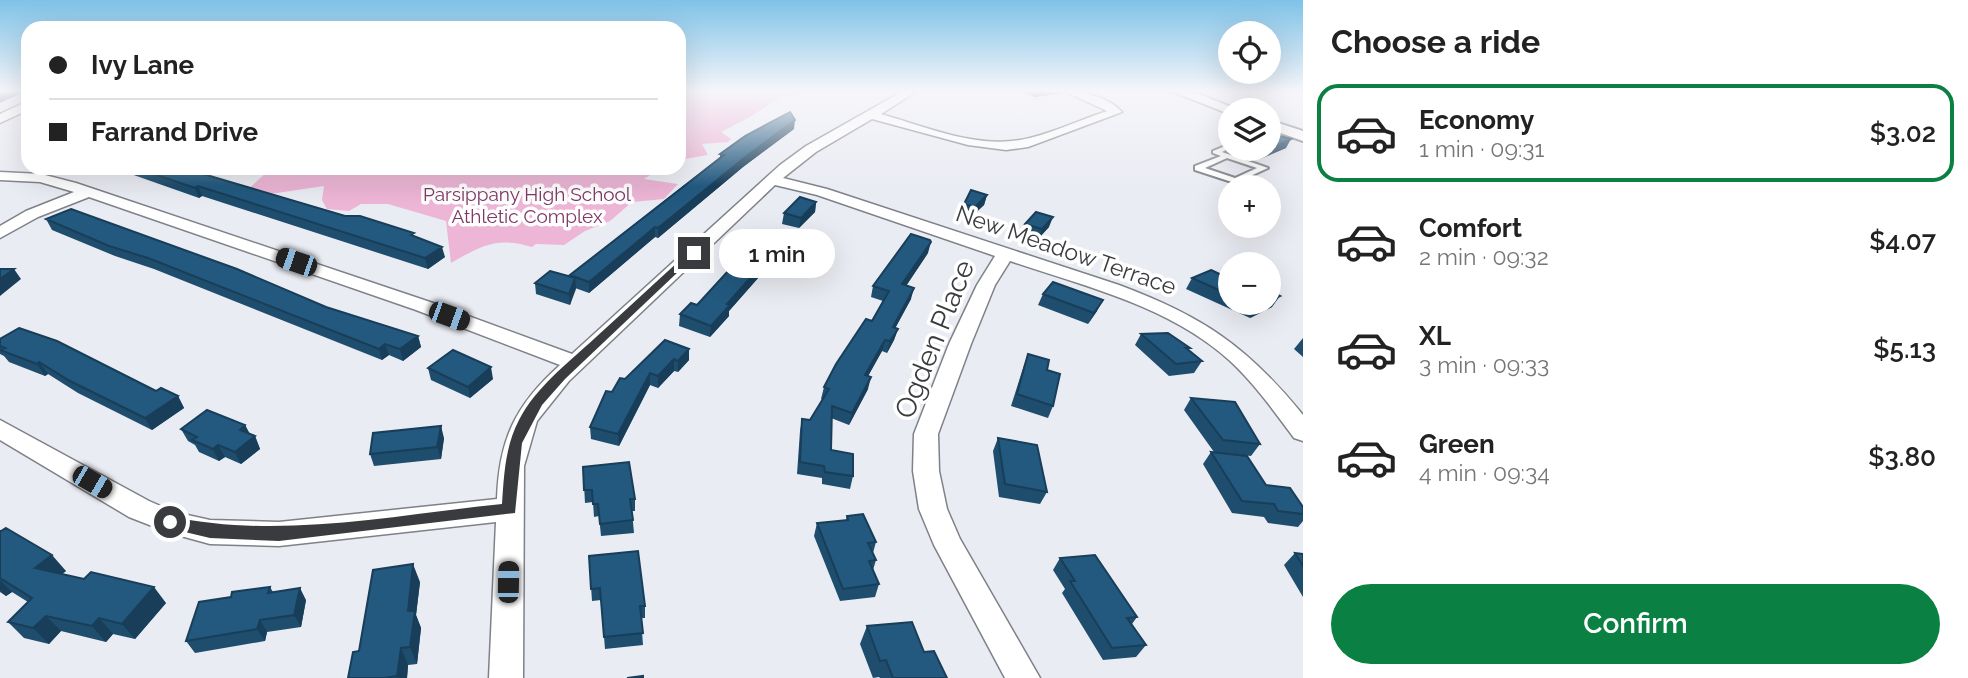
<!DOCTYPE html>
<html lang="en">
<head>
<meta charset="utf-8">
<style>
  :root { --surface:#fff; --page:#f6f6f6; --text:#222; --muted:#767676; --line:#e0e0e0; --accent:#0b8043 }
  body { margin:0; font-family:Raleway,sans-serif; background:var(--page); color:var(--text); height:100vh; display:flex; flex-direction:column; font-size:26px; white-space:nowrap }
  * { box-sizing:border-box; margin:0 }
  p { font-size:23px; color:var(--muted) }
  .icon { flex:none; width:38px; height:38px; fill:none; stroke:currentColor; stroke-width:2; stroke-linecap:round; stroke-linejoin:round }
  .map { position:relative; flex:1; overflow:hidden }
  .drawer { display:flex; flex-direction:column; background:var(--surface); width:665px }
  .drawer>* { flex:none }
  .top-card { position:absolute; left:21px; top:21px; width:665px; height:154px; border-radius:21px; box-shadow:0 7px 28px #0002; display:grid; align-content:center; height:154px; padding:0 28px; background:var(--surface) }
  .fabs { position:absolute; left:1218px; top:21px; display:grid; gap:14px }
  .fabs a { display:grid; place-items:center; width:63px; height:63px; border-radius:50%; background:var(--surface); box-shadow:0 7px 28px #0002; font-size:35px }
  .end { position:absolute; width:32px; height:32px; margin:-16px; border:9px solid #3a3b3e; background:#fff; box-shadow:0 0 0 4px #fff }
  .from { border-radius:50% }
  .bubble { position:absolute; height:49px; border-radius:24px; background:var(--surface); box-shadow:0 7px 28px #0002; font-size:23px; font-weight:600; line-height:49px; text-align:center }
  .car { position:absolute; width:21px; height:42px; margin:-21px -10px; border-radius:9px; box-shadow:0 0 5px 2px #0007; background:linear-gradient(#222 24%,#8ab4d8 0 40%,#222 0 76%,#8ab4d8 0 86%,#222 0) }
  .top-card b { display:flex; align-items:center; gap:24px; height:66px; font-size:26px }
  .top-card b+b { border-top:2px solid var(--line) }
  .top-card i { width:18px; height:18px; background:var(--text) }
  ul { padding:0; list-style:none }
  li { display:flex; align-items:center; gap:21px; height:98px; margin:0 14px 10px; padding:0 14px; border:4px solid transparent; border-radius:21px }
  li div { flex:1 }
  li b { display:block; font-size:26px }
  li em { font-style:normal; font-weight:600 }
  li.current { border-color:var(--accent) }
  li>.icon { width:63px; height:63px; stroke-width:1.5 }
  h2 { padding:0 28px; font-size:32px; line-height:84px }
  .cta { display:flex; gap:14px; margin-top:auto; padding:14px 28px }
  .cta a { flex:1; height:80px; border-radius:42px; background:var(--accent); color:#fff; font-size:28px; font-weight:600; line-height:80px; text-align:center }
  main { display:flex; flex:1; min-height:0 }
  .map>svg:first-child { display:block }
</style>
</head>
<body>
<main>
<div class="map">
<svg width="1303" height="678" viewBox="0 0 1303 678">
  <rect width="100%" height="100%" fill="#eaecf3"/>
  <path fill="#edb5d6" d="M679,91H810L806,94L780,97L750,117L721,132L731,139L728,142L702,144L708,155L679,160Z
    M261,168H661L644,179L678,184L664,199L632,202L610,221L585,231L564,245L536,244L532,247C496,236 481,246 451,263L446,221L388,204H361L349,211L327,209L322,200L324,186L257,196L245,192L268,171Z"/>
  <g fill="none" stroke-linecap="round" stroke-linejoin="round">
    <g stroke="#7f8188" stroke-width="4">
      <path id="service" d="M1230,144V148L1222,152L1268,168L1235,183L1195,170V166L1221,156L1213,153V151ZM1227,158L1257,168L1235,178L1205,168Z"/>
    </g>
    <g stroke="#7f8188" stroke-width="3">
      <path id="minor" d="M903,91H917L881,114C924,126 974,148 1020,140C1049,135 1079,120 1107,111L1064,91C1083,91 1109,97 1122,112L1028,147L1006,150L968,145L872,119L816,152L783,178L827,189L1119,285C1202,316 1247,346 1303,415V441L1294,438C1274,411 1254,383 1229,360C1169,306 1084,286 1010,261L995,285L971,344L938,434L939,471L947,509L960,539L1040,678H1005L934,545L919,509L913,471L914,434L949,344L977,285L995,256L817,195L775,185L569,381L537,421L524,466L523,678H489L496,522L279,546L210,544L170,533L129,517L0,440V420L149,501L174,512L210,520L279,522L497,499C499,440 515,405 560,365L416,310L89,197L38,217L0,238V226L26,211L74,192L40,182L0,180V172L41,174L76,183L430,302L572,354L780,165L806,146Z
        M28,101V110L0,123V114Z"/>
    </g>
    <g stroke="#7f8188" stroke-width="4">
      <path id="tertiary" d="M1171,91H1191L1239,110L1227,113Z
        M1269,120L1303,131V141L1269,129Z"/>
    </g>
    <use href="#service" fill="#fff" fill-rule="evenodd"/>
    <use href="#minor" fill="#fff" fill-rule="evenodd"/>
    <use href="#tertiary" fill="#fff" fill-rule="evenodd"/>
  </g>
  <path fill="#1e4d6d" d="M1020,91H1064L1063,93L1035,97Z
    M794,129L743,167L658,238L655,237L589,293L575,288L570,305L536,294L535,283L571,277L570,275L720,157V154Z
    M1286,148L1260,159L1235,151L1236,149Z
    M125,168H183L415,236L445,257L428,269L202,196L199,198L128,173Z
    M987,195L984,205L971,217L961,214L964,204Z
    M816,202L815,212L799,228L782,224L784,213Z
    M46,219L418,336L421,347L403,361L389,355L382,360L154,269L115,256L52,230Z
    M1025,224L1049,227L1038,239L1021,234Z
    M782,242L781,252L729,311V316L710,337L679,326L680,314L697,305Z
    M928,253L906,286L911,299L895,328L898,329L894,340L887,353L882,351L868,376V389L849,425L831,418V450L853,476L850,489L822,484V478L797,474L800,431L802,419L810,420L823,400L821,399L824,387L872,321L883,301L871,297L873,286Z
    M1192,278L1230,279V303H1269L1272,307L1250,318L1186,289Z
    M1043,294L1097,311L1088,324L1038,305Z
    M1141,334L1190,348L1188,350L1202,361L1194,373L1169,376L1135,345Z
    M1303,338V357L1294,349Z
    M0,339L156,391L178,396L184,408L152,430L78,393L48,374L45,376L9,362L4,356L0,354Z
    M689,349V360L678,372L674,371L658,388L650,385L619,446L591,439L590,427L612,392L625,379Z
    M1028,354L1047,370L1053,406L1048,418L1011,406L1024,365Z
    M428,368L493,379L470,398L431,380Z
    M1191,398L1260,444L1251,456L1214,452L1184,410Z
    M245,425L250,434L255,436L260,449L241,464L225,457L219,461L199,452L195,445L188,441L181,429Z
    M444,438L441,459L374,466L370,454Z
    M998,438L1047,492L1040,504L999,497L993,451Z
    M1211,452L1303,507V521L1298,527L1268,523L1264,517L1232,513L1203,464Z
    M583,467L635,499V511H632L634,533L601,536L599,516L594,517L593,502L585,503Z
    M847,516L876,542L873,553L876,560L873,570L879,584L875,597L840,601L814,536L817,523L846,520Z
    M0,531L66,571L62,574L166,603L135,639L113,634L106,642L61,631L49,644L24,638L8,622L28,602L12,592L6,596L0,592Z
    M1295,553L1303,554V597L1284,565Z
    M589,556L645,606V618H641L643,645L605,649L601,600L592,601Z
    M1060,558L1137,617L1132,624L1146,645L1136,657L1103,660L1062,593L1065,589L1053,570Z
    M420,582L416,615L421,628L417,664L408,665L407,678H348L359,651Z
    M270,587L273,592L306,600L301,627L267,632L265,641L195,653L186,641L231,597Z
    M867,626L924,652L947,678H880L879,677L873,678L860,644Z"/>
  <path fill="#183e59" d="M9,91H26L0,103V95Z
    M1037,91H1064L1063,93L1035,97Z
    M795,120L794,129L743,167L658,238V228L744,158Z
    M1291,139L1286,148L1260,159L1265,150Z
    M198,186L202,196L199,198L195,188Z
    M987,195L984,205L971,217L975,207Z
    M816,202L815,212L799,228L801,218Z
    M1053,217L1049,227L1038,239L1042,229Z
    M655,227V237L589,293V282Z
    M782,242L781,252L729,311V316L710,337L711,326L727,304Z
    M931,242L928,253L900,295L902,284Z
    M442,247L445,257L428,269L425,258Z
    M14,269L21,279L0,296V279Z
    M575,278L576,289L570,305L569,294Z
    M914,288L911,299L890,338L893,327Z
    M1280,296L1272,307L1250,318L1258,307L1266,303H1269V301Z
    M1103,300L1097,311L1088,324L1094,313Z
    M898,329L894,340L887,353L890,341Z
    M418,336L421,347L403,361L400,349Z
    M885,340L882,351L862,387L865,375Z
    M385,344L389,355L382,360L379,349Z
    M689,349V360L678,372V361Z
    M674,359V371L658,388V376Z
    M39,362L48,374L45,376L37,364Z
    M491,367L493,379L470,398L468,387Z
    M650,373V385L619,446L618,434Z
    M871,377L868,389L849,425L852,413Z
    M178,396L184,408L152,430L145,418Z
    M245,425L251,437L240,430Z
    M441,426L444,438L441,459L437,447Z
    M255,436L260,449L241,464L235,452Z
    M218,445L225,457L219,461L213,449Z
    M52,555L66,571L49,584L35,568Z
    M413,564L420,582L416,615L421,628L417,664L410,647L408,611Z
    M0,580L12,592L6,596L0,590Z
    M154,587L166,603L135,639L122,624Z
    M300,588L306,600L301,627L294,615Z
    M46,616L61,631L49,644L33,628Z
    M99,618L113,634L106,642L92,626Z
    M260,620L267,632L265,641L257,629Z
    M401,648L408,665L407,678H398L397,676Z"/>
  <path fill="#23597f" stroke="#183e59" stroke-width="2" d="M0,91H9L0,95Z
    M790,112L795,120L744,158L658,228L655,227L589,282L570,275L724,155L720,154L745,136Z
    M1269,133L1291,139L1269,149Z
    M136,168H183L345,216H360L414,233L411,235L442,247L425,258L198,186L195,188Z
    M971,190L987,195L975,207L964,204Z
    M800,197L816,202L801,218L784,213Z
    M71,209L237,269L326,307L418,336L400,349L385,344L379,349L148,258L109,246L46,219Z
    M1036,212L1053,217L1042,229L1025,224Z
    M911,234L930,240L931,242L902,284L914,288L893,327L898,329L890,341L885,340L865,375L871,377L852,413L832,406L831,450L853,454V476L825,472L824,466L800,462L802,419L810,420L829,389L824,387L836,364L866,319L872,321L889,291L873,286Z
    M761,235L782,242L727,304L730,305L711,326L680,314L691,303L697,305Z
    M0,269H14L0,279Z
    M1211,270L1230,279V295L1192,278Z
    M550,271L575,278L569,294L535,283Z
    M1053,282L1103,300L1094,313L1043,294Z
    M1269,291L1280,296L1269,301Z
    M1249,303H1266L1258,307Z
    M19,328L57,341L156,391L161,388L178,396L145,418L70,381L39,362L37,364L0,350L5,348L0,346V339Z
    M1168,333L1190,348H1186L1202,361L1176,364L1141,334Z
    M665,340L689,349L678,361L674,359L658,376L650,373L618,434L590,427L606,391L612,392L620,378L625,379Z
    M453,350L491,367L468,387L428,368Z
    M1028,354L1049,360L1047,370L1060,374L1053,406L1017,394Z
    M1191,398L1235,402L1260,444L1223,440Z
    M207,410L245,425L240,430L255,436L235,452L218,445L213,449L192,440L197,437L181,429Z
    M441,426L437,447L370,454L373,433Z
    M998,438L1037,445L1047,492L1005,484Z
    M1211,452L1247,456L1266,485L1290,488L1303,507V514L1278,511L1274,504L1242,501Z
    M629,462L635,499H630L633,520L600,524L598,504H593L592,490H584L583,467Z
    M863,514L876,542L868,543L876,560L869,561L879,584L843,589L817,523L848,520L847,516Z
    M6,528L52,555L35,568L84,579L91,572L154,587L122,624L99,618L92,626L46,616L33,628L8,622L32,598L0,578V531H1Z
    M638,551L645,606H640L643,633L604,637L600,588L591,589L589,556Z
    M1295,553L1303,554V566Z
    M1095,555L1137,617L1127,618L1146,645L1112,648L1070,581H1075L1060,558Z
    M413,564L408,611H415L410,647L401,648L397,676L384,678H348L353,652L359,651L373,570Z
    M270,587L268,593L300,588L294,615L260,620L257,629L186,641L199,602L231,597L232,592Z
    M912,622L924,652L934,651L947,678H893L886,660L880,661L867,626Z
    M643,676V678H627Z"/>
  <linearGradient id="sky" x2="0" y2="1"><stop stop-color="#7fc2e7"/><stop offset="0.49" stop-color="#f6f6fa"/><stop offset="1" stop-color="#f6f6fa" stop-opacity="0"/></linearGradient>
  <rect width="1303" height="186" fill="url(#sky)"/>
  <path fill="#3a3b3e" d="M690,251L698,253L565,379L542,405L522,443L515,513L279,541L210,538L164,527L162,522L164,518L170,516C276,540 394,515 502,504C504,475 505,447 519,420C536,387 568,363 595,338C627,309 658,280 690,251Z"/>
  <g text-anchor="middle" stroke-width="7" stroke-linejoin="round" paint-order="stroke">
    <g font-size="19" fill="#7f3865" stroke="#fff">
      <text x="527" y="201">Parsippany High School<tspan x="527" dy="22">Athletic Complex</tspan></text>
    </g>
    <g font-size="23" fill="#3a3b3e" stroke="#fff">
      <text transform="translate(1066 250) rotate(19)" y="8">New Meadow Terrace</text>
    </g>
    <g font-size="28" fill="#3a3b3e" stroke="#fff">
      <text transform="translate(934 339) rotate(-68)" y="10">Ogden Place</text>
    </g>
  </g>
</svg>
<div class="fabs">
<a><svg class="icon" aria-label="locate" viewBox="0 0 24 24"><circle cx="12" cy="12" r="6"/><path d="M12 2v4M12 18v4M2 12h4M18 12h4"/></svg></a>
<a><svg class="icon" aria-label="layers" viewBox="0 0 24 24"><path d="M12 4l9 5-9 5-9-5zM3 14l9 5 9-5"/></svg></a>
<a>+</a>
<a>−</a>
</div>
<i class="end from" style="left:170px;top:522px"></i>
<i class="end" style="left:694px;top:253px"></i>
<div class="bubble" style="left:719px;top:229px;width:116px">1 min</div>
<i class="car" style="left:296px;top:262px;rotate:289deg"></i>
<i class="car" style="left:449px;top:316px;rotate:110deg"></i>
<i class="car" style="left:92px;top:482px;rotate:120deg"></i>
<i class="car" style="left:508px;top:582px;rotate:1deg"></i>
<div class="top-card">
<b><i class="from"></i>Ivy Lane</b>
<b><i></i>Farrand Drive</b>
</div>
</div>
<section class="drawer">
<h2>Choose a ride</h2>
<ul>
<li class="current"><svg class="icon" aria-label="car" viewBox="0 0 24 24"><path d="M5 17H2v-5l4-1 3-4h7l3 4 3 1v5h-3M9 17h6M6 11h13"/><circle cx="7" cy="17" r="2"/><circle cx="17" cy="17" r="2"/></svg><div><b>Economy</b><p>1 min · 09:31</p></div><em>$3.02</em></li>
<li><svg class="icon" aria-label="car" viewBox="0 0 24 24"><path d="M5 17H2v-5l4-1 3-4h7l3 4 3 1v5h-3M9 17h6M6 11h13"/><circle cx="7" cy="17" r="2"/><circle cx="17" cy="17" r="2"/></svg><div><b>Comfort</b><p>2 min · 09:32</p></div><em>$4.07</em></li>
<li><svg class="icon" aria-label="car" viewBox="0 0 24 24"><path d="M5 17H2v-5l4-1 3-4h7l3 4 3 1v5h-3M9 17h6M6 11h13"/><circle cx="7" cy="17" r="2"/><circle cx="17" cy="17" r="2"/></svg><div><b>XL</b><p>3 min · 09:33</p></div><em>$5.13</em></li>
<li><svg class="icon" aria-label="car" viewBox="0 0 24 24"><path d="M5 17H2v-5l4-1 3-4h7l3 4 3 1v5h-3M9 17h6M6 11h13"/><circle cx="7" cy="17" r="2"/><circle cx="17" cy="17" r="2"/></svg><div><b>Green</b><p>4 min · 09:34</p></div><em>$3.80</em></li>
</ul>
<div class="cta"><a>Confirm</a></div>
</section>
</main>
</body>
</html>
